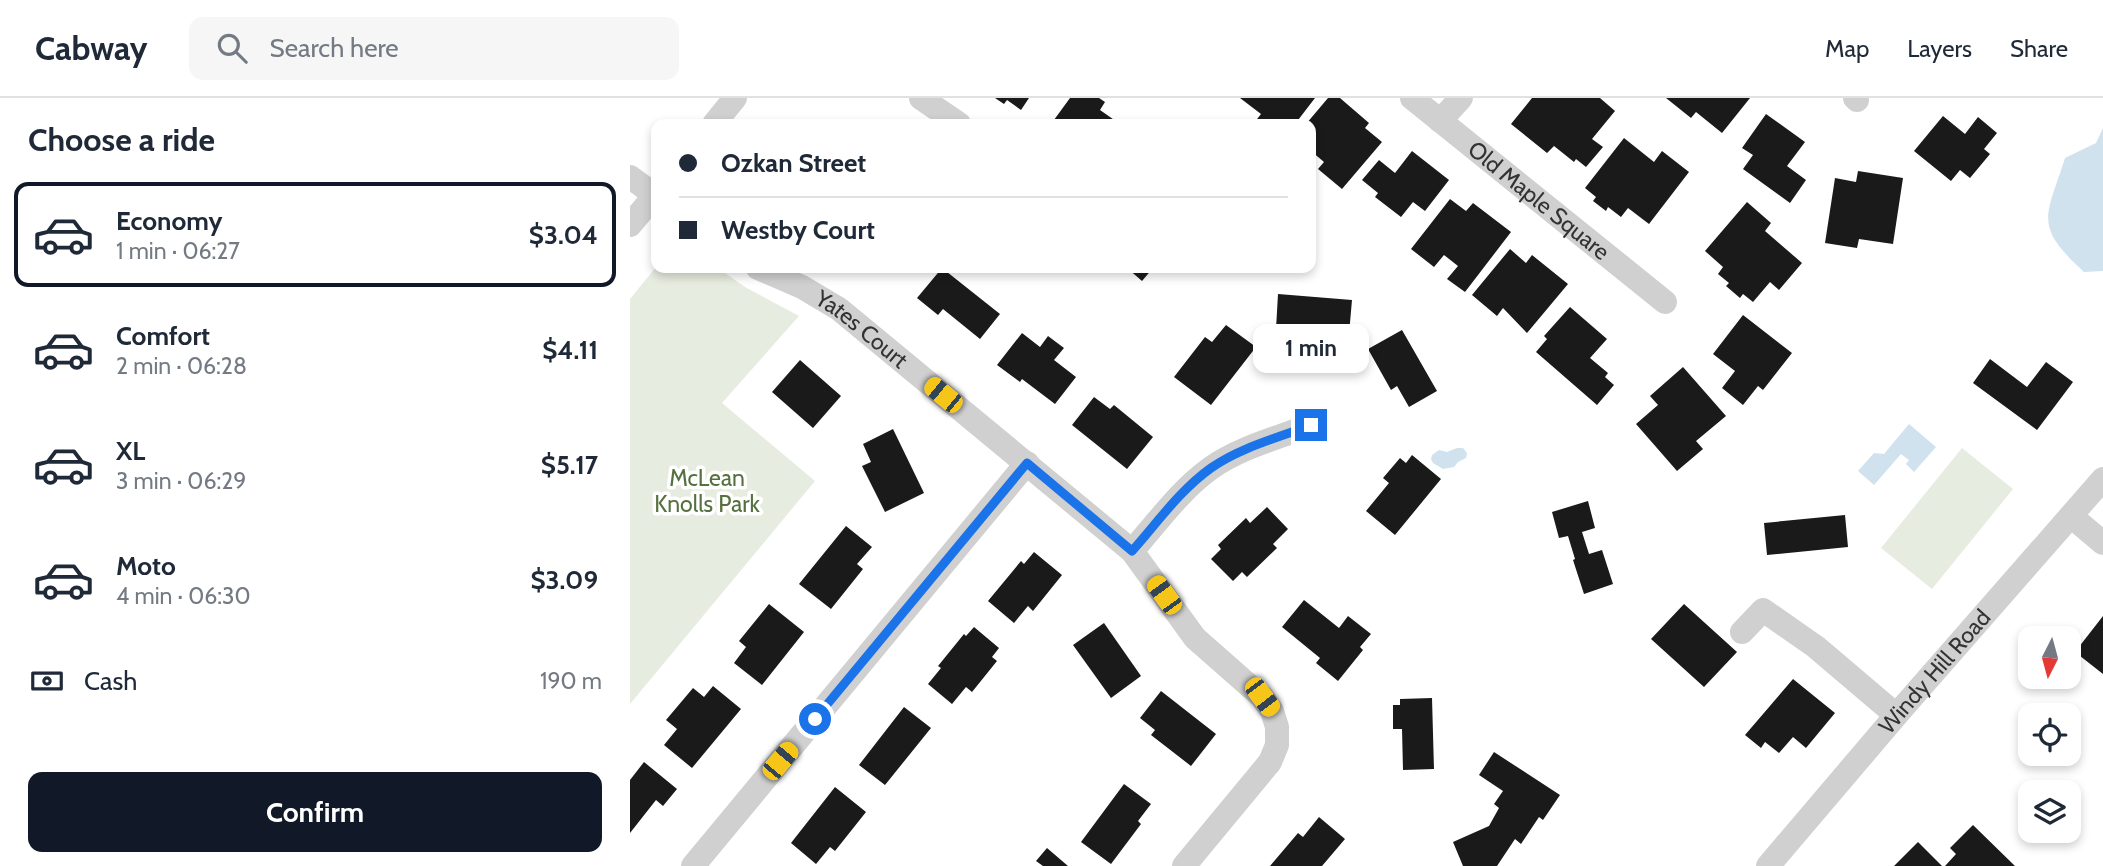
<!DOCTYPE html>
<html lang="en">
<head>
<meta charset="utf-8">
<style>
  :root { --surface:#fff; --page:#f6f6f7; --text:#1f2937; --muted:#747a83; --line:#e0e1e3; --accent:#111827 }
  body { margin:0; font-family:Cabin,sans-serif; background:var(--page); color:var(--text); height:100vh; display:flex; flex-direction:column; font-size:26px; white-space:nowrap }
  * { box-sizing:border-box; margin:0 }
  p { font-size:23px; color:var(--muted) }
  .icon { flex:none; width:38px; height:38px; fill:none; stroke:currentColor; stroke-width:2; stroke-linecap:round; stroke-linejoin:round }
  .map { position:relative; flex:1; overflow:hidden }
  .drawer { display:flex; flex-direction:column; background:var(--surface); width:630px }
  .drawer>* { flex:none }
  .banner { position:absolute; left:21px; top:21px; width:665px; height:154px; border-radius:14px; box-shadow:0 4px 10px #0003; display:grid; align-content:center; height:154px; padding:0 28px; background:var(--surface) }
  .needle { width:46px; rotate:186deg }
  .controls { position:absolute; left:1388px; top:528px; display:grid; gap:14px }
  .controls a { display:grid; place-items:center; width:63px; height:63px; border-radius:14px; background:var(--surface); box-shadow:0 4px 10px #0003; font-size:35px }
  .end { position:absolute; width:32px; height:32px; margin:-16px; border:9px solid #1a73e8; background:#fff; box-shadow:0 0 0 4px #fff }
  .from { border-radius:50% }
  .bubble { position:absolute; height:49px; border-radius:14px; background:var(--surface); box-shadow:0 4px 10px #0003; font-size:23px; font-weight:800; line-height:49px; text-align:center }
  .car { position:absolute; width:21px; height:42px; margin:-21px -10px; border-radius:9px; box-shadow:0 0 5px 2px #0007; background:linear-gradient(#f5c518 24%,#345 0 40%,#f5c518 0 76%,#345 0 86%,#f5c518 0) }
  .banner b { display:flex; align-items:center; gap:24px; height:66px; font-size:26px }
  .banner b+b { border-top:2px solid var(--line) }
  .banner i { width:18px; height:18px; background:var(--text) }
  ul { padding:0; list-style:none }
  li { display:flex; align-items:center; gap:21px; height:105px; margin:0 14px 10px; padding:0 14px; border:4px solid transparent; border-radius:14px }
  li div { flex:1 }
  li b { display:block; font-size:26px }
  li em { font-style:normal; font-weight:800 }
  li.on { border-color:var(--accent) }
  li>.icon { width:63px; height:63px; stroke-width:1.5 }
  h2 { padding:0 28px; font-size:32px; line-height:84px }
  .pay { display:flex; align-items:center; gap:18px; height:77px; padding:0 28px; font-size:26px }
  .pay p { margin-inline-start:auto }
  .action { display:flex; gap:14px; margin-top:auto; padding:14px 28px }
  .action a { flex:1; height:80px; border-radius:14px; background:var(--accent); color:#fff; font-size:28px; font-weight:800; line-height:80px; text-align:center }
  header { display:flex; align-items:center; gap:42px; box-sizing:border-box; height:98px; padding:0 35px; background:var(--surface); border-bottom:2px solid var(--line) }
  header strong { font-size:33px }
  nav { display:flex; gap:38px; margin-inline-start:auto; font-size:24px }
  .search { width:490px; height:63px; background:var(--page); display:flex; align-items:center; gap:18px; box-sizing:border-box; padding:0 24px; border-radius:14px; color:var(--muted); font-size:26px }
  main { display:flex; flex:1; min-height:0 }
  .map>svg:first-child { display:block }
</style>
</head>
<body>
<header>
<strong>Cabway</strong>
<div class="search"><svg class="icon" aria-label="search" viewBox="0 0 24 24"><circle cx="10" cy="10" r="6"/><path d="M15 15l6 6"/></svg>Search here</div>
<nav><a>Map</a><a>Layers</a><a>Share</a></nav>
</header>
<main>
<section class="drawer">
<h2>Choose a ride</h2>
<ul>
<li class="on"><svg class="icon" aria-label="car" viewBox="0 0 24 24"><path d="M5 17H2v-5l4-1 3-4h7l3 4 3 1v5h-3M9 17h6M6 11h13"/><circle cx="7" cy="17" r="2"/><circle cx="17" cy="17" r="2"/></svg><div><b>Economy</b><p>1 min · 06:27</p></div><em>$3.04</em></li>
<li><svg class="icon" aria-label="car" viewBox="0 0 24 24"><path d="M5 17H2v-5l4-1 3-4h7l3 4 3 1v5h-3M9 17h6M6 11h13"/><circle cx="7" cy="17" r="2"/><circle cx="17" cy="17" r="2"/></svg><div><b>Comfort</b><p>2 min · 06:28</p></div><em>$4.11</em></li>
<li><svg class="icon" aria-label="car" viewBox="0 0 24 24"><path d="M5 17H2v-5l4-1 3-4h7l3 4 3 1v5h-3M9 17h6M6 11h13"/><circle cx="7" cy="17" r="2"/><circle cx="17" cy="17" r="2"/></svg><div><b>XL</b><p>3 min · 06:29</p></div><em>$5.17</em></li>
<li><svg class="icon" aria-label="car" viewBox="0 0 24 24"><path d="M5 17H2v-5l4-1 3-4h7l3 4 3 1v5h-3M9 17h6M6 11h13"/><circle cx="7" cy="17" r="2"/><circle cx="17" cy="17" r="2"/></svg><div><b>Moto</b><p>4 min · 06:30</p></div><em>$3.09</em></li>
</ul>
<div class="pay"><svg class="icon" aria-label="cash" viewBox="0 0 24 24"><path d="M3 7h18v10H3z"/><circle cx="12" cy="12" r="2"/></svg>Cash<p>190 m</p></div>
<div class="action"><a>Confirm</a></div>
</section>
<div class="map">
<svg width="1473" height="768" viewBox="0 0 1473 768">
  <rect width="100%" height="100%" fill="#fff"/>
  <path fill="#e6ecdf" d="M26,169L88,170L115,189L169,218L92,305L185,383L0,606V201Z
    M1332,350L1383,391L1302,491L1251,450Z"/>
  <path fill="#cfe2ee" d="M1473,30V173L1454,174C1403,127 1416,120 1435,60L1466,45Z
    M1279,326L1306,349L1284,374L1276,366L1279,362L1271,356L1244,387L1228,373L1244,355L1254,356Z
    M827,350H833L837,355L836,360L828,364L824,369L813,371L803,365L801,361L802,357L809,352L817,354Z"/>
  <path fill="#1a1a1a" d="M365,0H399L391,12L377,2L374,6Z
    M440,0H469L475,4L470,12L490,26H421Z
    M610,0H685L665,26H626L624,25L631,16Z
    M698,0H710L739,25L735,30L752,44L712,91L688,71L694,64L681,53V26H676Z
    M902,0H970L985,13L962,41L973,49L956,69L946,61L944,64L924,48L917,55L881,26Z
    M1036,0H1120L1092,35L1066,14L1061,20Z
    M1136,16L1175,44L1157,68L1176,82L1160,105L1113,71L1123,57L1112,50Z
    M1313,18L1335,36L1348,19L1367,35L1354,51L1360,56L1340,80L1330,72L1321,83L1284,53Z
    M994,40L1024,64L1032,53L1059,74L1019,126L998,110L991,119L978,109L976,113L963,103L966,99L955,90Z
    M782,53L819,82L795,113L783,104L771,119L745,99L748,95L732,82L749,62L765,75Z
    M1228,73L1273,80L1263,146L1229,141L1227,150L1195,145L1205,80L1226,84Z
    M820,101L836,113L843,105L881,134L835,194L817,181L828,168L814,157L804,169L781,151Z
    M1117,104L1141,125L1135,133L1172,165L1149,192L1140,184L1123,204L1113,196L1110,200L1096,188L1099,185L1088,176L1093,169L1075,153Z
    M880,151L896,165L902,157L938,186L897,235L873,210L867,218L842,197Z
    M312,170L370,216L350,241L313,211L308,217L287,200Z
    M497,170H523L512,183Z
    M648,196L722,202L719,236L707,235L706,241L679,239L680,233L646,231Z
    M940,209L977,241L960,260L978,275L975,279L984,287L967,307L906,254L917,241L914,238Z
    M1113,217L1162,255L1133,292L1128,288L1113,307L1092,290L1105,273L1083,256Z
    M596,227L626,249L581,307L544,279L575,239L582,244Z
    M772,232L807,293L779,309L767,288L761,292L738,251Z
    M392,235L410,249L418,238L434,250L424,262L446,279L425,306L392,281L390,284L367,267Z
    M1360,261L1397,289L1416,264L1443,284L1407,332L1343,285Z
    M170,262L211,298L183,330L142,294Z
    M1053,269L1096,318L1066,343L1073,351L1047,373L1006,326L1028,307L1020,298Z
    M464,299L480,311L484,307L523,339L497,371L442,327Z
    M263,331L294,395L255,414L232,368L241,364L233,346Z
    M782,357L811,381L765,437L736,413L759,385L753,380L770,360L776,365Z
    M958,403L965,430L952,434L959,456L972,452L983,486L954,496L943,462L945,461L938,438L929,440L922,414Z
    M637,409L658,431L643,446L647,450L617,479L612,474L603,483L581,461L591,451L588,447L616,420L620,425Z
    M1215,417L1218,449L1137,457L1134,425Z
    M216,428L242,449L227,466L233,471L201,511L169,486Z
    M404,454L432,477L403,513L398,508L384,525L358,503L391,463L394,466Z
    M674,502L709,530L718,518L741,536L730,549L733,552L708,583L686,565L690,560L652,529Z
    M139,506L174,534L132,587L104,565L116,549L109,543Z
    M1054,506L1107,554L1074,589L1021,541Z
    M1473,518V576L1445,554Z
    M474,525L511,578L481,600L443,547Z
    M344,529L369,550L362,559L367,563L342,594L336,589L322,606L298,586L311,570L308,568L334,536L336,538Z
    M1163,581L1205,615L1176,650L1163,639L1149,655L1135,644L1131,650L1115,637Z
    M83,588L111,611L62,670L34,647L47,631L36,622L63,590L74,599Z
    M531,593L586,636L561,668L521,637L525,632L510,620Z
    M802,600L804,671L773,672L772,631H763V607H770V601Z
    M274,609L301,630L255,687L229,667Z
    M864,654L930,697L913,722L909,719L891,746L885,741L867,768H833L823,744L859,728L869,710L864,706L873,693L849,677Z
    M14,664L47,691L33,708L26,702L0,735V682Z
    M494,686L521,706L508,723L511,726L481,766L451,744Z
    M205,689L236,714L205,753L200,749L186,766L161,745Z
    M689,719L715,741L692,768H640L668,735L673,739Z
    M1343,727L1385,768H1315L1326,756L1320,750Z
    M1288,744L1312,768H1264Z
    M417,750L438,768H413L406,763Z"/>
  <g fill="none" stroke-linecap="round" stroke-linejoin="round">
    <g stroke="#d0d0d0" stroke-width="24">
      <path d="M291,0L329,26"/>
      <path id="s1" d="M782,0L1035,204"/>
      <path d="M1225,0L1227,2"/>
      <path d="M810,23L831,0"/>
      <path d="M84,26L105,0"/>
      <path d="M0,79L26,98"/>
      <path d="M0,127L26,96"/>
      <path id="s2" d="M128,170L172,189L209,211L502,453L565,540L632,599L642,613L647,629V647L640,664L554,768"/>
      <path d="M1441,418L1473,445"/>
      <path d="M502,453C527,425 550,392 581,370C611,349 648,340 681,327"/>
      <path d="M1112,534L1133,512L1186,549L1266,617"/>
      <path d="M63,768L397,365"/>
      <path id="s3" d="M1138,768L1269,614L1473,381"/>
    </g>
  </g>
  <g fill="none" stroke-linecap="round" stroke-linejoin="round">
    <path stroke="#1a73e8" stroke-width="9" d="M185,621L397,365L502,453C527,425 550,392 581,370C611,349 648,340 681,327"/>
  </g>
  <g text-anchor="middle" stroke-width="7" stroke-linejoin="round" paint-order="stroke">
    <g font-size="23" fill="#333" stroke="#fff">
      <text dy="8" stroke="none"><textPath href="#s1" startOffset="163">Old Maple Square</textPath></text>
      <text dy="8" stroke="none"><textPath href="#s2" startOffset="121">Yates Court</textPath></text>
      <text dy="8" stroke="none"><textPath href="#s3" startOffset="256">Windy Hill Road</textPath></text>
    </g>
    <g font-size="23" fill="#56703f" stroke="#fff">
      <text x="77" y="388">McLean<tspan x="77" dy="26">Knolls Park</tspan></text>
    </g>
  </g>
</svg>
<div class="controls">
<a><svg class="needle" viewBox="-14 -14 28 28"><path d="M0-13l5 13h-10z" fill="#e53935"/><path d="M0 13l5-13h-10z" fill="#747a83"/></svg></a>
<a><svg class="icon" aria-label="locate" viewBox="0 0 24 24"><circle cx="12" cy="12" r="6"/><path d="M12 2v4M12 18v4M2 12h4M18 12h4"/></svg></a>
<a><svg class="icon" aria-label="layers" viewBox="0 0 24 24"><path d="M12 4l9 5-9 5-9-5zM3 14l9 5 9-5"/></svg></a>
</div>
<i class="end from" style="left:185px;top:621px"></i>
<i class="end" style="left:681px;top:327px"></i>
<div class="bubble" style="left:623px;top:226px;width:116px">1 min</div>
<i class="car" style="left:313px;top:297px;rotate:309deg"></i>
<i class="car" style="left:534px;top:497px;rotate:324deg"></i>
<i class="car" style="left:632px;top:599px;rotate:143deg"></i>
<i class="car" style="left:150px;top:663px;rotate:40deg"></i>
<div class="banner">
<b><i class="from"></i>Ozkan Street</b>
<b><i></i>Westby Court</b>
</div>
</div>
</main>
</body>
</html>
